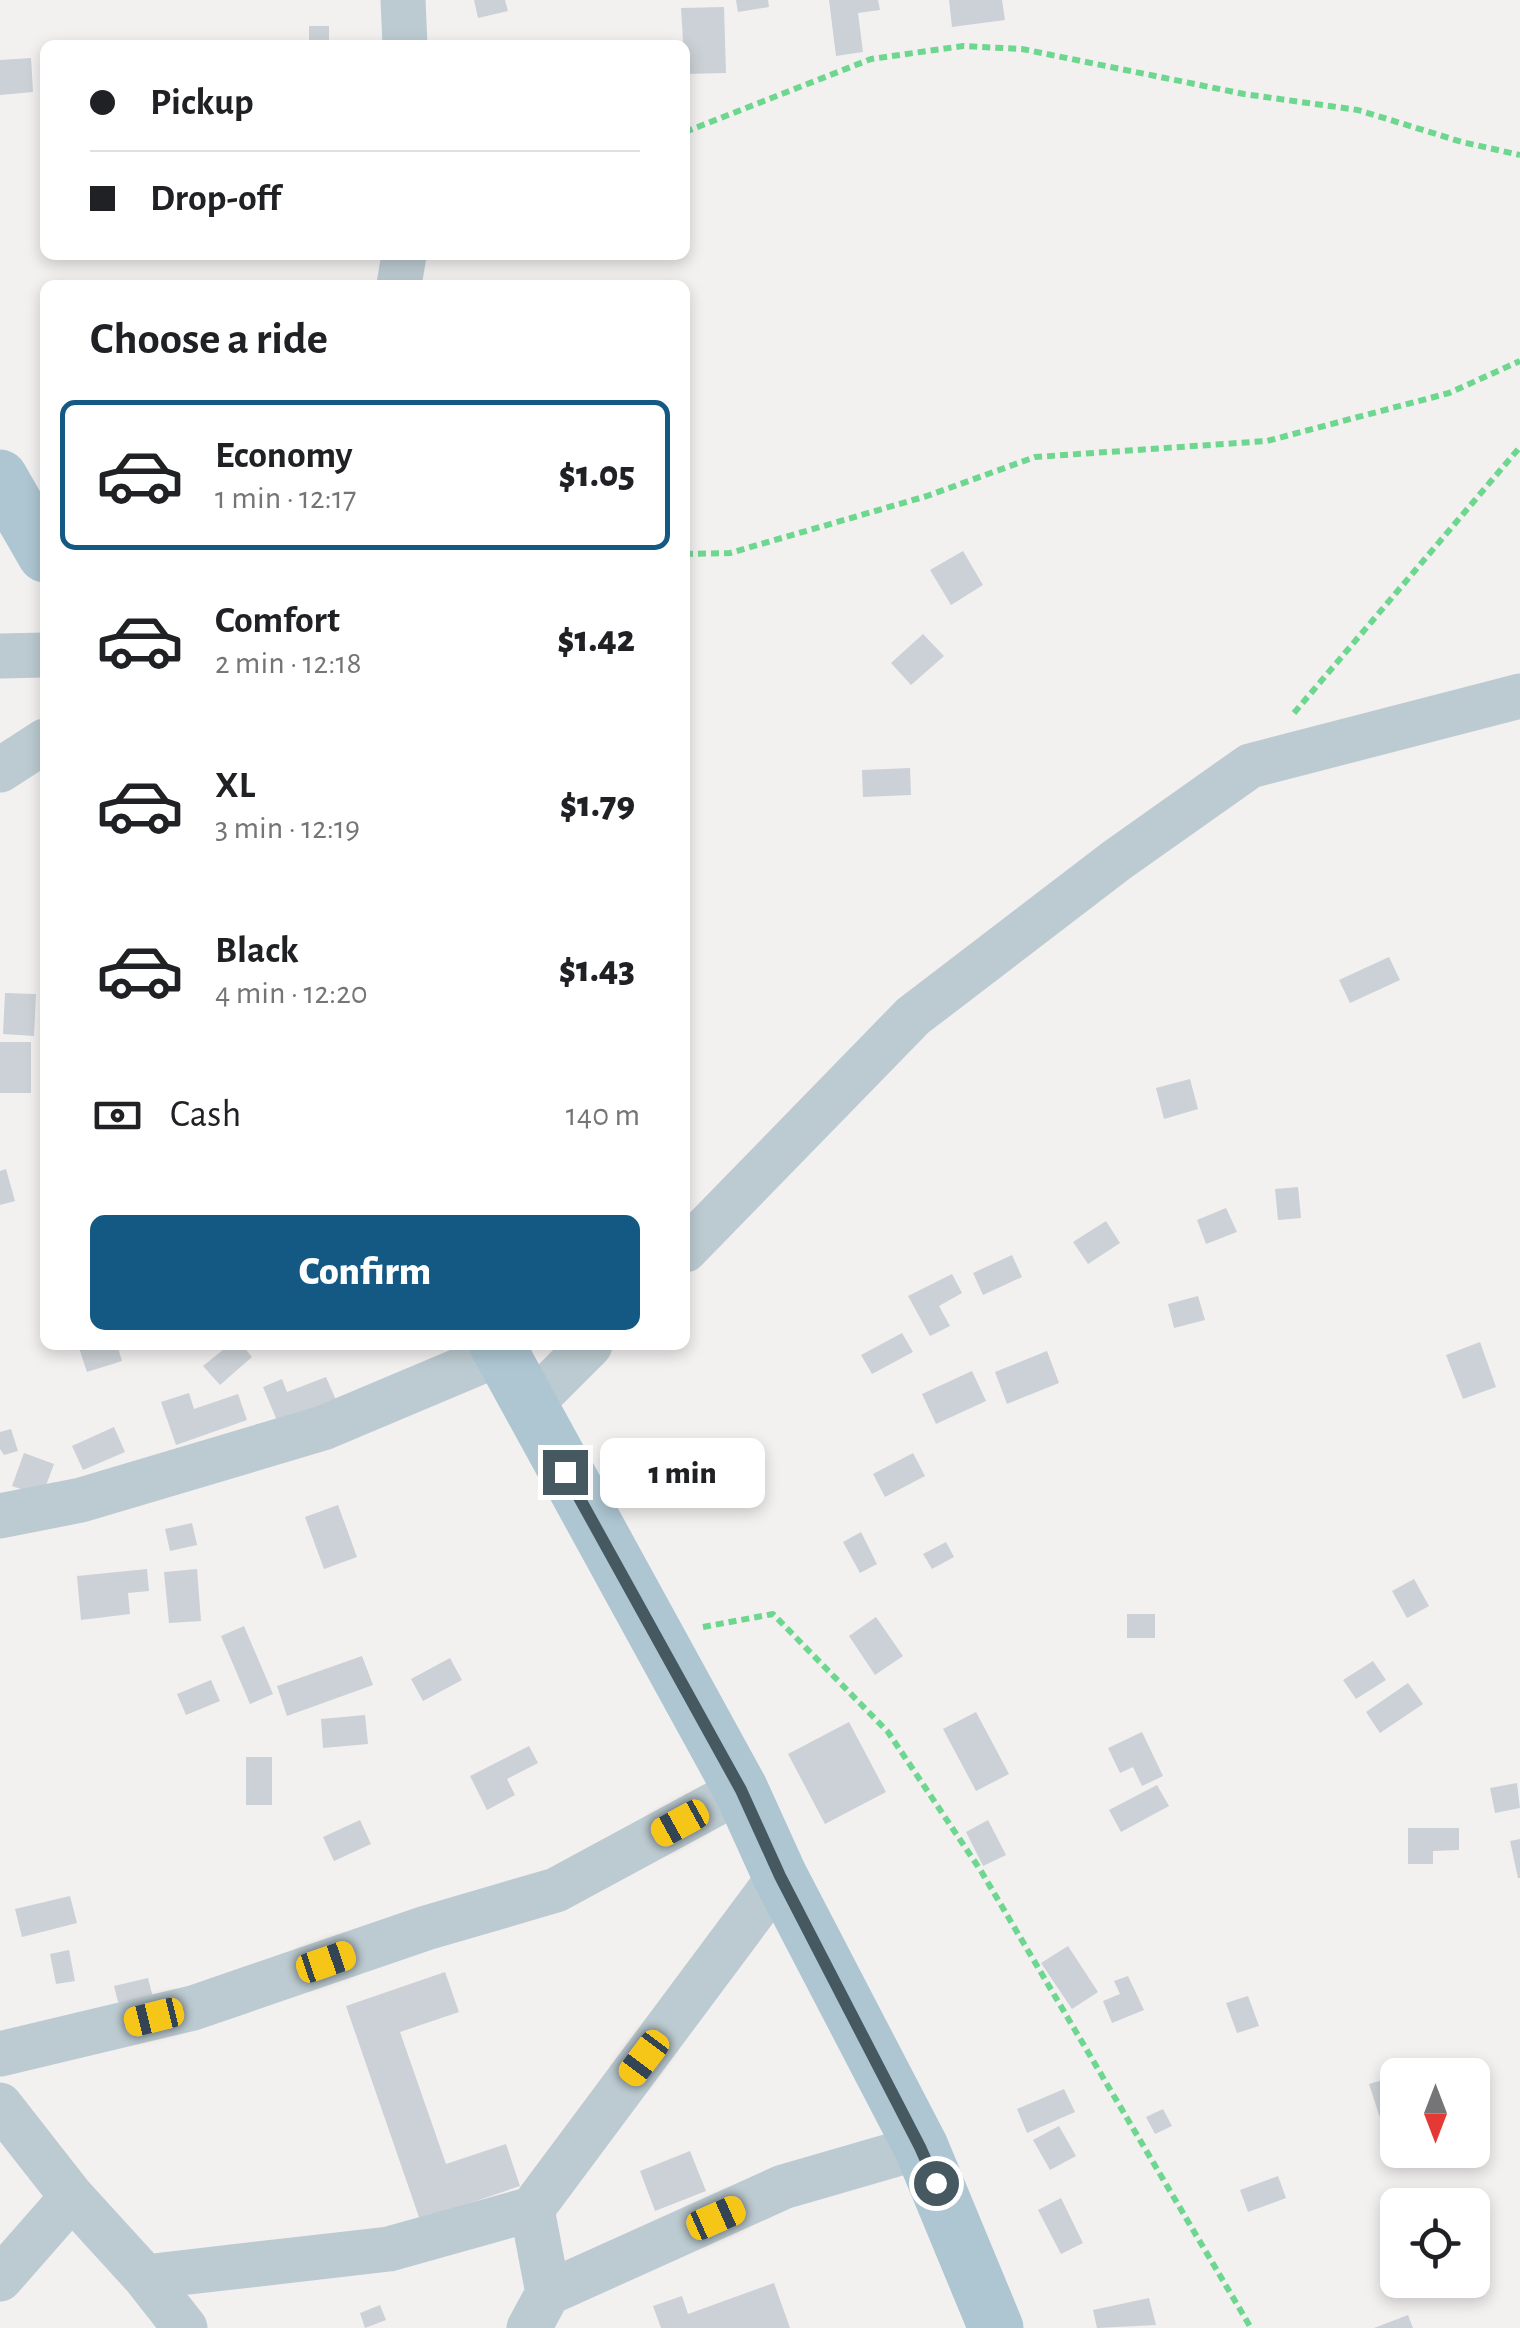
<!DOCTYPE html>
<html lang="en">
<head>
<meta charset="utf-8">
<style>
  :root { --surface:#fff; --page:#f2f2f2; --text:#202124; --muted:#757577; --line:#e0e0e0; --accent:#135984 }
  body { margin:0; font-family:"Alegreya Sans",sans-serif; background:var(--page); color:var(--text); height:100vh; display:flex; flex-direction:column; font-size:38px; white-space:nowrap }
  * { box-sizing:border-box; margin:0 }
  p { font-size:32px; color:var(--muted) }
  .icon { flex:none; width:55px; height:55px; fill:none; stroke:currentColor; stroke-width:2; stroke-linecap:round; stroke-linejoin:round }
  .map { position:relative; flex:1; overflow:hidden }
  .side { position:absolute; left:40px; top:280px; width:650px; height:1070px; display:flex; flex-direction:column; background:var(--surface); border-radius:15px; box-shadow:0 5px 15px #0003 }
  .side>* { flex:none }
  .hud { position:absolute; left:40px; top:40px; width:650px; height:220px; border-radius:15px; box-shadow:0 5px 15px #0003; display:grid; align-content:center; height:220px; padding:0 50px; background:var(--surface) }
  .needle { width:65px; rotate:180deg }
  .fabs { position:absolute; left:1380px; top:2058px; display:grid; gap:20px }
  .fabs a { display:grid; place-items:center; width:110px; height:110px; border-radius:15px; background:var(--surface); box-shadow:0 5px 15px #0003; font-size:50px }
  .end { position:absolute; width:45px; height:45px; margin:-22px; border:12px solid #465860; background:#fff; box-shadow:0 0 0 5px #fff }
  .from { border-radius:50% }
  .bubble { position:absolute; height:70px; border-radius:15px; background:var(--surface); box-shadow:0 5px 15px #0003; font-size:32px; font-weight:800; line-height:70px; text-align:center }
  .car { position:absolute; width:30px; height:60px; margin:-30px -15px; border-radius:12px; box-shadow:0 0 8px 2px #0007; background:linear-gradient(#f5c518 24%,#345 0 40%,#f5c518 0 76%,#345 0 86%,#f5c518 0) }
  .hud b { display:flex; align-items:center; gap:35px; height:95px; font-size:38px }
  .hud b+b { border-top:2px solid var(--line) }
  .hud i { width:25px; height:25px; background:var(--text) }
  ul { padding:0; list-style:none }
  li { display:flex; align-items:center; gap:30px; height:150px; margin:0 20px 15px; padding:0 30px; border:5px solid transparent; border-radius:15px }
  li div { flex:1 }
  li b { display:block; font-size:38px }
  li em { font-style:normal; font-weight:800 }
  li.current { border-color:var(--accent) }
  li>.icon { width:90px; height:90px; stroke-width:1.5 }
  h2 { padding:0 50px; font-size:45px; line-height:120px }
  .pay { display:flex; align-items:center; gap:25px; height:110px; padding:0 50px; font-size:38px }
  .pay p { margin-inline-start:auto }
  .primary-button { display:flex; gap:20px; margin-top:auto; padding:20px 50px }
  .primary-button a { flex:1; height:115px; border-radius:15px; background:var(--accent); color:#fff; font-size:40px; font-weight:800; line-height:115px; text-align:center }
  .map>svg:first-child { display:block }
</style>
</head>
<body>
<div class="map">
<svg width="1520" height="2328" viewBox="0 0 1520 2328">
  <rect width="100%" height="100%" fill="#f3f0f0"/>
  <path fill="#cbd1d6" d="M474,0H505L508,11L478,18Z
    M736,0H768L769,7L738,12Z
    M829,0H878L880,10L858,13L863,52L836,56Z
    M949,0H1002L1005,20L952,27Z
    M724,7L726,73L685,74L681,8Z
    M309,26H329V45H309Z
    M31,58L33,92L0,95V60Z
    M963,551L983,585L951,605L930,570Z
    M923,634L944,656L911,685L891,663Z
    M910,768L911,795L863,797L862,770Z
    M1389,957L1400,980L1350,1003L1339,980Z
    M5,993L36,994L34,1036L3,1034Z
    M0,1042H31V1093H0Z
    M1190,1079L1198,1109L1164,1119L1156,1088Z
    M6,1169L15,1201L0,1205V1171Z
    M1298,1187L1301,1218L1278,1220L1275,1189Z
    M1226,1208L1237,1232L1206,1244L1197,1220Z
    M1106,1221L1120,1243L1088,1264L1073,1242Z
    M1012,1255L1022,1277L983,1295L973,1273Z
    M952,1274L962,1293L939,1306L950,1326L930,1336L908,1296Z
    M1198,1296L1205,1320L1174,1328L1168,1304Z
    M902,1333L913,1352L872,1374L861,1355Z
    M1480,1342L1496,1387L1463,1399L1446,1355Z
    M78,1345H117L122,1361L87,1372Z
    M229,1345H242L252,1357L220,1385L203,1366Z
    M1047,1351L1059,1383L1007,1404L995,1372Z
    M972,1371L986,1401L936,1424L922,1394Z
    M326,1377L336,1400L278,1423L263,1387L282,1379L287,1392Z
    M189,1393L194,1409L238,1394L247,1420L176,1445L161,1402Z
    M114,1427L125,1452L83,1470L72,1446Z
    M11,1429L18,1451L4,1455L0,1449V1432Z
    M24,1453L54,1464L42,1496L12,1486Z
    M913,1453L925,1476L885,1497L873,1474Z
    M338,1505L357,1557L324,1569L305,1517Z
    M192,1523L197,1545L170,1551L165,1529Z
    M861,1532L877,1564L860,1573L843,1542Z
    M946,1542L954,1557L932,1569L923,1554Z
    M147,1569L149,1591L128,1593L130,1614L81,1620L77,1576Z
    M197,1569L201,1621L169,1623L164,1572Z
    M1414,1579L1429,1606L1407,1618L1392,1591Z
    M1127,1614H1155V1638H1127Z
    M876,1617L903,1656L875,1675L849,1636Z
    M244,1626L273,1694L250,1704L221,1636Z
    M362,1656L373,1685L287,1716L277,1686Z
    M450,1658L462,1680L423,1701L411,1679Z
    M1373,1661L1386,1680L1356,1699L1343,1680Z
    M211,1680L220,1701L186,1715L177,1694Z
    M1408,1683L1423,1704L1380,1733L1366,1712Z
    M976,1712L1009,1774L976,1791L943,1729Z
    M365,1715L368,1744L323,1748L321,1719Z
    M849,1722L886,1792L825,1824L788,1754Z
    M1142,1732L1163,1776L1142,1786L1133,1767L1120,1773L1108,1748Z
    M529,1746L538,1763L507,1779L515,1795L487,1810L470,1776Z
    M246,1757H272V1805H246Z
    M1517,1783L1520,1808L1495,1813L1490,1788Z
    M1157,1785L1169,1806L1121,1832L1109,1810Z
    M360,1820L371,1844L334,1861L323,1837Z
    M988,1820L1006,1855L983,1866L966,1832Z
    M1408,1828H1459V1850L1433,1851V1864H1408Z
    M1520,1839V1878H1518L1510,1841Z
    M70,1896L77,1923L22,1937L15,1909Z
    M1068,1946L1098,1992L1072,2009L1041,1963Z
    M69,1950L75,1981L56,1984L50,1954Z
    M445,1972L459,2012L400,2032L446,2164L506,2144L520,2186L420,2220L346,2006Z
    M1128,1976L1144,2010L1112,2023L1103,2001L1120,1994L1114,1981Z
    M148,1978L156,2009L122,2018L114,1986Z
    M1248,1996L1259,2026L1237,2033L1226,2003Z
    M1390,2078L1398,2101V2116L1381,2121L1369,2084Z
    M1064,2089L1075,2112L1027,2133L1017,2109Z
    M1163,2109L1172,2126L1155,2134L1146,2117Z
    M1059,2126L1076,2156L1050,2170L1033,2140Z
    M690,2151L706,2191L655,2211L640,2171Z
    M1278,2176L1286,2198L1248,2212L1240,2190Z
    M1061,2198L1083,2243L1061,2254L1038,2210Z
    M774,2283L790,2328H661L653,2306L682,2296L688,2314Z
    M1149,2298L1156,2325L1097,2328L1093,2310Z
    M380,2305L386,2320L365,2328L360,2313Z
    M1408,2315L1413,2328H1374Z"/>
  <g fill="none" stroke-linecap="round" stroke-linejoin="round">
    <path stroke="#6ed78f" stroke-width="6" stroke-dasharray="8 5" stroke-linecap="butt" d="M685,132L871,59L963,46L1022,49L1244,94L1358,110L1462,142L1520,155
      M685,554L730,553L927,496L1035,457L1267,441L1449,393L1520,361
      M1294,713L1520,447
      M703,1627L773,1614L888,1732L981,1871L1251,2328"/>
    <path stroke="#bccbd1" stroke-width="45" d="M403,0L405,45
      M399,285L404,255
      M0,656L45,655
      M0,770L45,741
      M685,1250L913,1016L1117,860L1250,766L1520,696
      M529,1406L590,1345
      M0,1516L81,1500L323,1428L501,1353
      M0,2054L193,2008L426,1928L556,1890L741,1790
      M0,2105L72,2197L0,2279
      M72,2197L145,2277
      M532,2209L548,2293
      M185,2328L145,2277L389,2249L532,2209L780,1876
      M529,2328L548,2293L783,2187L921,2147"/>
    <path stroke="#adc6d2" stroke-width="55" d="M0,477L45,555
      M497,1345L741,1790L780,1876L921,2147L996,2328"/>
  </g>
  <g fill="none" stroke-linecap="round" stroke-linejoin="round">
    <path stroke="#465860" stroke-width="12" d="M565,1472L741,1790L780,1876L920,2147L936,2183"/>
  </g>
</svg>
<div class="fabs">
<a><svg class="needle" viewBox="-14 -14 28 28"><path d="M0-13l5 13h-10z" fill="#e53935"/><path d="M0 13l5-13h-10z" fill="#757577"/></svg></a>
<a><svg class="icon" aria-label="locate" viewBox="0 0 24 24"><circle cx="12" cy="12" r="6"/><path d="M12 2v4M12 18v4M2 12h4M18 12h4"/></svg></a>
</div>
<i class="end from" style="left:936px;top:2183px"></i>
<i class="end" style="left:565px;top:1472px"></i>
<div class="bubble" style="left:600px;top:1438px;width:165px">1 min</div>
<i class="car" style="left:680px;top:1823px;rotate:241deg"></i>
<i class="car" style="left:326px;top:1962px;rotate:71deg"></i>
<i class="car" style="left:154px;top:2017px;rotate:256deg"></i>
<i class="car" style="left:644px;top:2058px;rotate:217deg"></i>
<i class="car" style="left:716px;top:2218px;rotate:66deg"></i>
<div class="hud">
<b><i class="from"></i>Pickup</b>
<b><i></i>Drop-off</b>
</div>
<section class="side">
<h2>Choose a ride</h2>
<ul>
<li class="current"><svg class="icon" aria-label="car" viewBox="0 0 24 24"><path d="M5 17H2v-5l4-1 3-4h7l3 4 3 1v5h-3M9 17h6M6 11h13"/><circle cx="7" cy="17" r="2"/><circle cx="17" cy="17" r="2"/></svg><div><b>Economy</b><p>1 min · 12:17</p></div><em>$1.05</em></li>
<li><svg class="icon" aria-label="car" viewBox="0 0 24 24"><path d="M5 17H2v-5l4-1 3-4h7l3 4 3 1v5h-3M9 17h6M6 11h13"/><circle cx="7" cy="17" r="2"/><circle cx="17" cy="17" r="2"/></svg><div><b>Comfort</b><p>2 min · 12:18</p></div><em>$1.42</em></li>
<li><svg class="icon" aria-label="car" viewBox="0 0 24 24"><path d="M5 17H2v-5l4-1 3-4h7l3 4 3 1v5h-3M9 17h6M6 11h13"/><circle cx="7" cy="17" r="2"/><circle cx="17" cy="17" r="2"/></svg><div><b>XL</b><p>3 min · 12:19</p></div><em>$1.79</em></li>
<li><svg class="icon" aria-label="car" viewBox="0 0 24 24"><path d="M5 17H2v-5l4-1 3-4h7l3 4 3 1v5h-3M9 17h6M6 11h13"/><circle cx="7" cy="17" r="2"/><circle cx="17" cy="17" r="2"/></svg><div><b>Black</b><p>4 min · 12:20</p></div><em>$1.43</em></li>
</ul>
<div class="pay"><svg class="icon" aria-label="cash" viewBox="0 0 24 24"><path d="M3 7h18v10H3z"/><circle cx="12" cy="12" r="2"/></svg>Cash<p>140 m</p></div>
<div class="primary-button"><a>Confirm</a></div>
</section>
</div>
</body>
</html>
